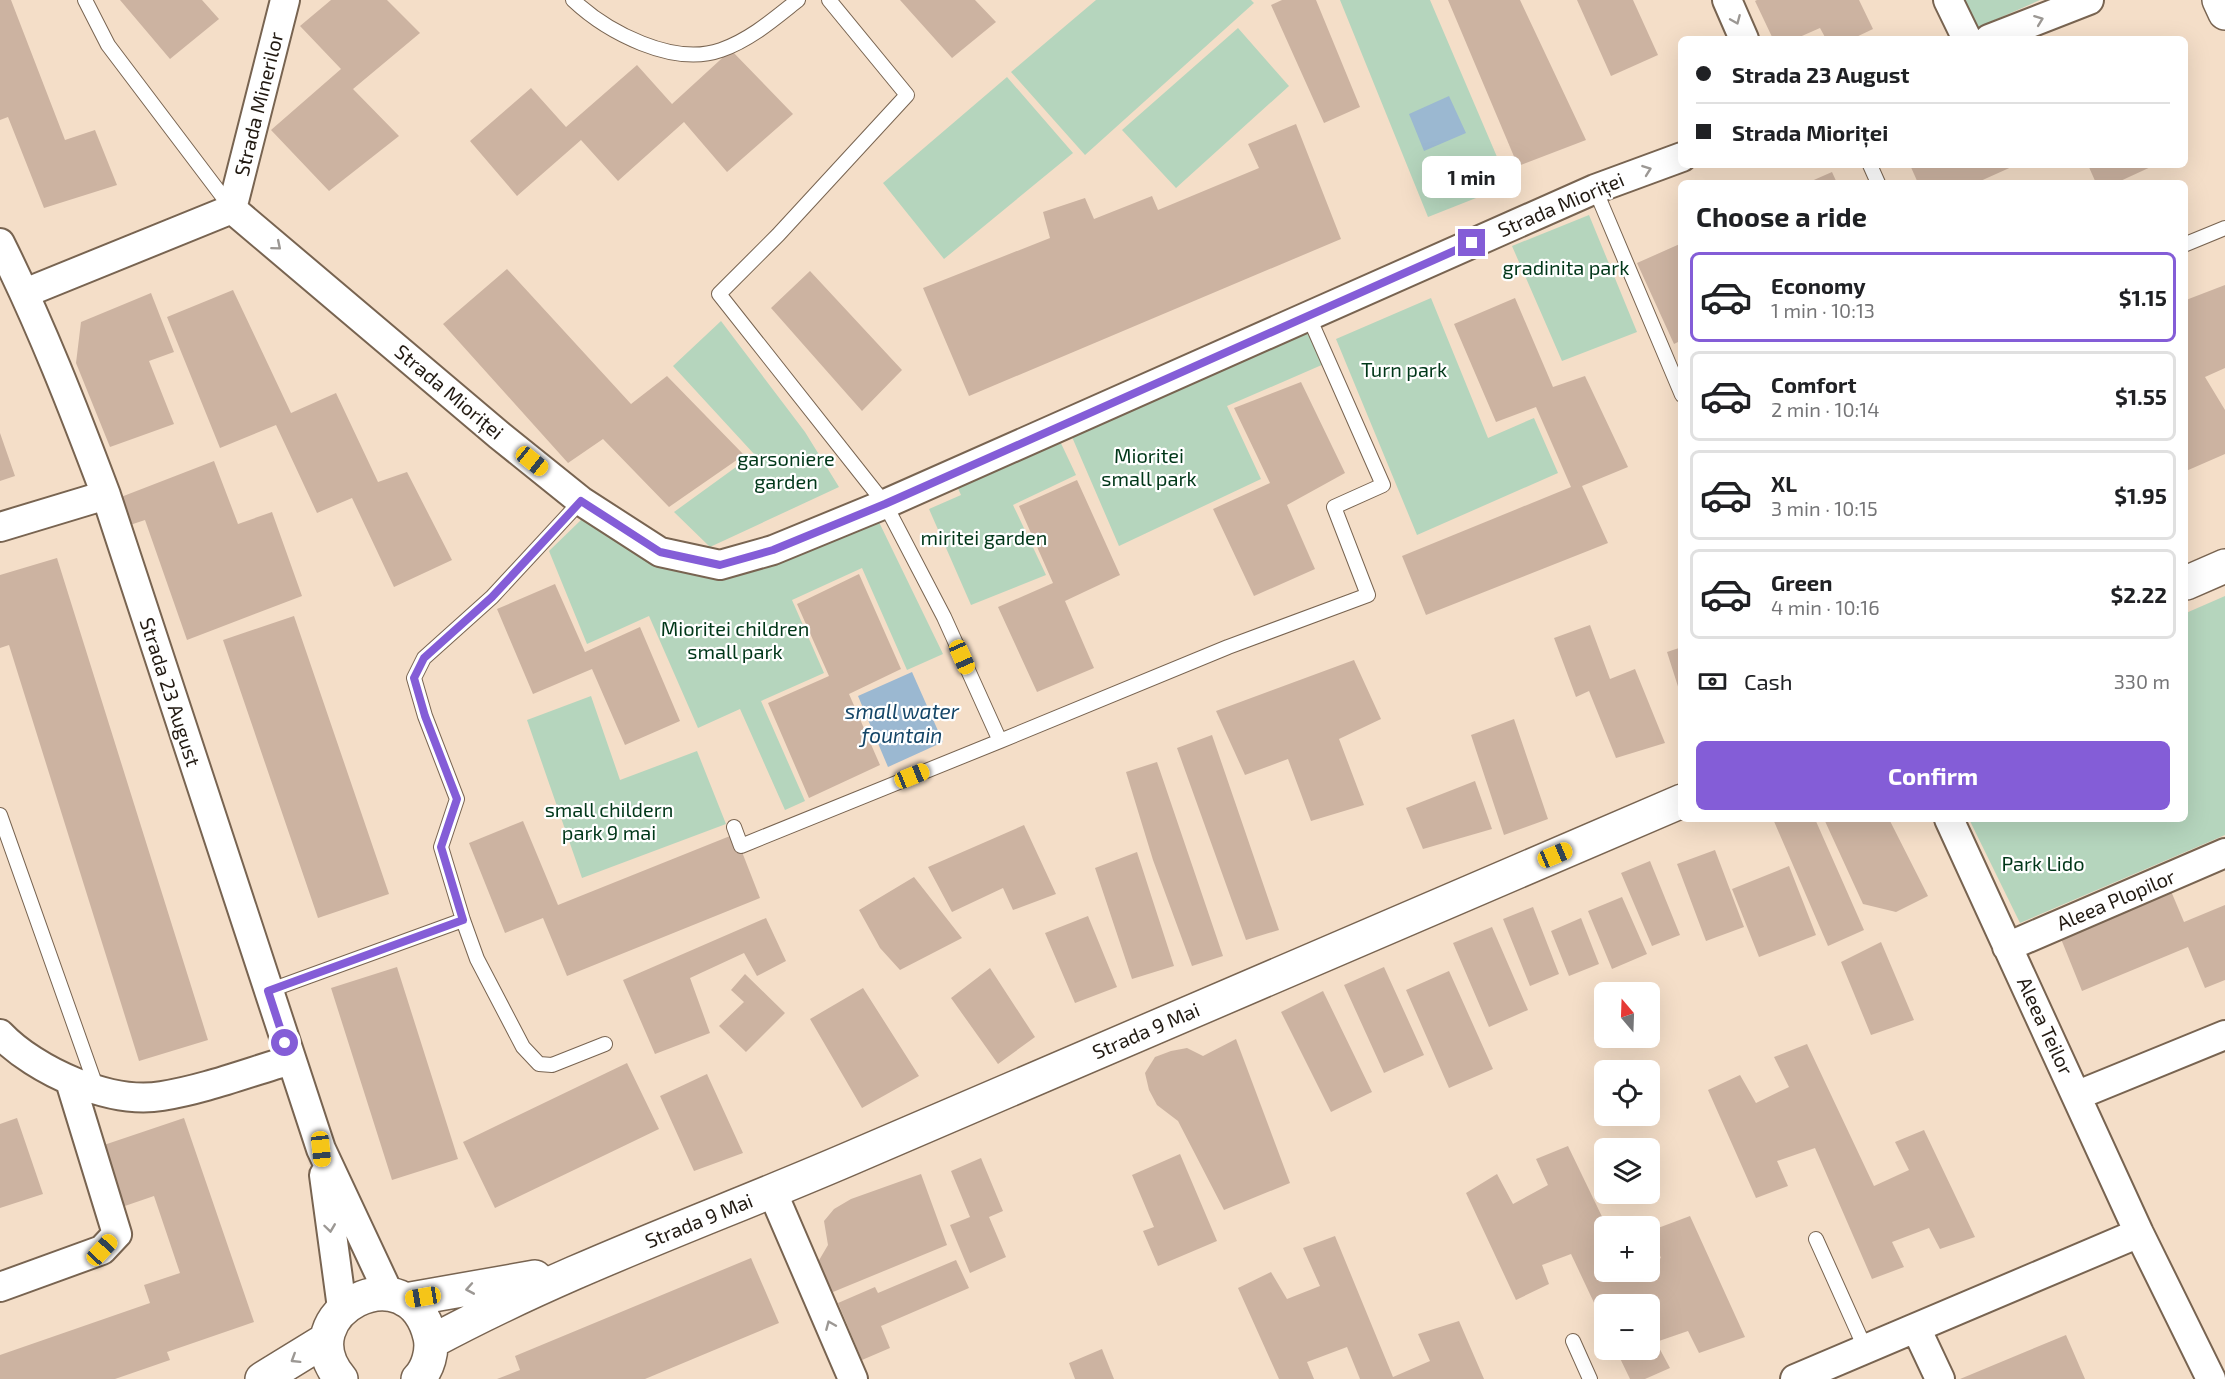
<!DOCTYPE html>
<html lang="en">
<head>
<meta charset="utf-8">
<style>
  :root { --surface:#fff; --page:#f6f6f6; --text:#202124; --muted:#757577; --line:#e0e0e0; --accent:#845dd7 }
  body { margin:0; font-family:"Exo 2",sans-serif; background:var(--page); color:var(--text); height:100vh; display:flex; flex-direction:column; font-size:22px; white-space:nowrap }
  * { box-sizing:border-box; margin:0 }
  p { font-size:20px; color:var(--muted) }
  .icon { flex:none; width:33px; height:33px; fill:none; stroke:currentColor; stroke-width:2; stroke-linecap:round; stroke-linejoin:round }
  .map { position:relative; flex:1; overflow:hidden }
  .drawer { position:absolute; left:1678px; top:180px; width:510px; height:642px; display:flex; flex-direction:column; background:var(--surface); border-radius:9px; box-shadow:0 6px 24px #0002 }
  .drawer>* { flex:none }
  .banner { position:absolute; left:1678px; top:36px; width:510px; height:132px; border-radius:9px; box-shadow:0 6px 24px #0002; display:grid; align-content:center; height:132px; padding:0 18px; background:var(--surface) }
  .needle { width:39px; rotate:341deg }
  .buttons { position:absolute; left:1594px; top:982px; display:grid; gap:12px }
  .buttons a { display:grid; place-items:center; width:66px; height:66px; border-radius:9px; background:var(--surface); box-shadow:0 6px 24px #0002; font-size:30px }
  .end { position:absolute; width:27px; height:27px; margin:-14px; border:8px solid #845dd7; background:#fff; box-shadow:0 0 0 3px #fff }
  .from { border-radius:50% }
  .bubble { position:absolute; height:42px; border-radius:9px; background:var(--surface); box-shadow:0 6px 24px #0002; font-size:20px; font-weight:700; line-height:42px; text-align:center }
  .car { position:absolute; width:18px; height:36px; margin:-18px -9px; border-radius:8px; box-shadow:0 0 4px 2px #0007; background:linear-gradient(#f5c518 24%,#345 0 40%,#f5c518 0 76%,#345 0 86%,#f5c518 0) }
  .banner b { display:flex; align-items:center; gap:21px; height:57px; font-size:22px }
  .banner b+b { border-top:2px solid var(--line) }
  .banner i { width:15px; height:15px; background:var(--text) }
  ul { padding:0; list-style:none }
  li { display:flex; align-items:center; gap:18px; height:90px; margin:0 12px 9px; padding:0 6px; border:3px solid var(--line); border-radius:9px }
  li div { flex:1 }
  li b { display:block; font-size:22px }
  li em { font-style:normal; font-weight:700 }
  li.active { border-color:var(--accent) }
  li>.icon { width:54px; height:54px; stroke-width:1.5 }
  h2 { padding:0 18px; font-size:27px; line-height:72px }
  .pay { display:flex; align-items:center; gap:15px; height:66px; padding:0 18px; font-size:22px }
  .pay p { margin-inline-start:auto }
  .action { display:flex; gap:12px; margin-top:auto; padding:12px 18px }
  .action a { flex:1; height:69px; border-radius:9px; background:var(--accent); color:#fff; font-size:24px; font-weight:700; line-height:69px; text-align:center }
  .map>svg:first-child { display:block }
</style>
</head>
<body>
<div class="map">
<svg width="2225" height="1379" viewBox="0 0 2225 1379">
  <rect width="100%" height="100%" fill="#f4dec8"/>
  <path fill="#b5d5bd" d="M1096,0H1251L1254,3L1085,155L1011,72Z
    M1340,0H1430L1509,185L1428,217Z
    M1957,0H2040L1972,30Z
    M1238,28L1289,86L1176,188L1122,130Z
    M1007,77L1073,153L944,259L883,183Z
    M1589,215L1637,332L1562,361L1512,246Z
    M1431,298L1488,438L1534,418L1558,473L1417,535L1336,339Z
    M721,321L805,432L839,487L710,547L674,512L754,454L673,366Z
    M1307,331L1324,364L1227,406L1261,479L1119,546L1072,437Z
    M1058,437L1076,475L1013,505L1046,575L971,605L929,509L961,495L955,482Z
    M877,518L943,654L907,670L862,568L792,600L824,673L761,701L805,801L785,810L740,709L698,728L649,616L587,644L549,551L582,519L614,536L726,573L750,572Z
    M2225,596V835L2020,923L1969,819H2186V613Z
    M591,696L620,780L697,751L726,824L582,878L527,720Z"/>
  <path fill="#9bb8d1" d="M1449,96L1466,133L1424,151L1409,114Z
    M912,672L943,742L888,767L858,696Z"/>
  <path fill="#ccb3a1" d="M0,0H11L65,140L95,130L117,185L44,208L8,117L0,120Z
    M120,0H202L219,19L170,59Z
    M331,0H387L420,33L353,89L399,136L329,191L271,130L341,69L300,26Z
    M900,0H975L996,22L952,58Z
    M1282,0H1316L1360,107L1324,123L1271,5Z
    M1448,0H1520L1586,140L1518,166Z
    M1577,0H1633L1658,55L1611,76Z
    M1757,0H1859L1873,29L1852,39H1826L1820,28L1795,39H1773L1755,1Z
    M731,50L793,114L727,172L684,122L618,181L581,140L517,196L470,141L531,88L566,127L637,65L672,104Z
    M1296,124L1341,239L969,396L923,288L1050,238L1043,212L1085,198L1094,219L1152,196L1158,210L1259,168L1248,144Z
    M1910,165H2016L1976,183H1918Z
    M2088,165H2155L2116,183H2096Z
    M1832,172L1837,183H1807Z
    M1682,243V340L1674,344L1637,263Z
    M507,269L631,404L667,376L744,455L669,507L603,439L568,463L443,324Z
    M810,271L902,370L862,411L771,308Z
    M2225,285V368L2205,377L2225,410V454L2186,471V300Z
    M233,290L291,413L336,393L378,482L407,472L452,560L394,587L352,498L317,513L276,425L220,448L167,317Z
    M151,293L174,352L149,361L174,424L110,447L76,363L81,322Z
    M1515,298L1553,387L1585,376L1628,467L1582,486L1608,543L1426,615L1402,556L1571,487L1536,407L1496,422L1454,324Z
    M1301,382L1345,473L1287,505L1315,569L1254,596L1213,509L1270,483L1234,408Z
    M0,433L15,476L0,481Z
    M214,461L238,524L272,512L302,596L187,640L145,520L130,525L121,497Z
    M1077,480L1120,575L1065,601L1094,668L1037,692L998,607L1053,583L1019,506Z
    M57,558L208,1040L139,1061L9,645L0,648V575Z
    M859,574L901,669L849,694L880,765L809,798L768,703L829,676L797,604Z
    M555,584L585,652L640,627L680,721L625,745L592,669L533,694L497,609Z
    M294,616L389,894L318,918L223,640Z
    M1590,625L1610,679L1635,669L1665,743L1616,758L1589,691L1576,697L1554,638Z
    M1682,647V696H1681L1667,652Z
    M1354,660L1381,719L1339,739L1364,805L1311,821L1288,759L1245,775L1216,711Z
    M1514,719L1548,819L1504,835L1471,735Z
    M1212,735L1279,930L1246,940L1177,748Z
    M1157,762L1223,956L1192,966L1153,860L1126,772Z
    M1475,781L1492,829L1423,849L1406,808Z
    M1773,819H1815L1864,930L1828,946Z
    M1824,819H1889L1928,896L1896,912L1863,904Z
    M523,821L558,905L735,834L760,898L567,976L543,918L505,933L469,843Z
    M1024,825L1056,894L1013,910L1003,888L952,912L928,867Z
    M1715,850L1744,927L1706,941L1677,864Z
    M1137,852L1174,966L1132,979L1095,868Z
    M1650,861L1680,935L1652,946L1621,873Z
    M1789,866L1816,935L1759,957L1732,889Z
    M914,877L962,938L900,970L880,948L859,910Z
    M2168,884L2184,922L2225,905V980L2205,988L2188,947L2082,991L2057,929Z
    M1622,897L1647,954L1612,969L1588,911Z
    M1533,907L1559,974L1530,986L1503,919Z
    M1088,916L1117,987L1075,1003L1045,933Z
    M766,918L786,961L757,976L744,953L690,978L710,1033L655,1054L623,980Z
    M1581,918L1599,964L1569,976L1551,931Z
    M1492,927L1528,1010L1489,1027L1453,943Z
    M1881,942L1914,1020L1871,1035L1841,962Z
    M397,967L458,1159L392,1180L331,988Z
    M1384,967L1424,1055L1384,1073L1344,985Z
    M990,968L1035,1037L998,1064L951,998Z
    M1449,971L1493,1069L1449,1088L1406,990Z
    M745,974L785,1013L746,1052L719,1026L744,1002L731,990Z
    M863,988L919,1076L862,1108L810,1019Z
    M1323,991L1372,1092L1331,1112L1281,1012Z
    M1236,1039L1290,1183L1224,1210L1178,1121L1157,1105L1149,1090L1145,1073L1155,1057L1171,1051L1187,1048L1203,1056Z
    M1807,1044L1874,1186L1909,1170L1895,1142L1924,1130L1975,1237L1940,1249L1929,1228L1892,1242L1904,1267L1872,1279L1815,1148L1777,1161L1788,1186L1756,1198L1708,1090L1740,1075L1756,1103L1789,1087L1774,1057Z
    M627,1063L659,1129L495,1208L463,1142Z
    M707,1074L743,1153L694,1171L660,1096Z
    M17,1118L43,1194L0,1208V1124Z
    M184,1118L254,1322L167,1352L170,1360L115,1379H0V1355L150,1303L144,1285L180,1273L154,1196L119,1208L98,1147Z
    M1568,1146L1607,1227L1605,1272H1629L1630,1274L1650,1272V1264L1661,1258L1650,1231L1690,1216L1745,1337L1699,1353L1688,1331L1656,1342L1670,1368L1645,1379H1630L1616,1350H1650V1305H1605V1326L1571,1254L1542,1265L1549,1284L1516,1300L1466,1193L1497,1174L1513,1204L1548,1185L1536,1159Z
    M1180,1154L1217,1241L1158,1266L1143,1231L1154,1227L1132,1175Z
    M981,1158L1003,1211L989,1217L1006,1257L970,1273L950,1225L970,1217L951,1171Z
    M921,1174L947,1245L833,1292L818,1262L828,1245L824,1221L834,1209L851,1199Z
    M1335,1236L1393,1377L1430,1361L1418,1334L1459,1321L1484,1379H1360L1347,1347L1307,1362L1314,1379H1279L1238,1288L1271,1272L1287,1299L1320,1286L1303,1248Z
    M751,1258L779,1323L645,1379H497L520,1370L515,1356Z
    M956,1260L969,1288L881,1326L890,1348L862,1360L838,1303L875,1287L878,1293Z
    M2066,1335L2085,1379H1960Z
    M1102,1349L1114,1379H1075L1069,1363Z"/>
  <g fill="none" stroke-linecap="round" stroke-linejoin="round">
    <g stroke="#786451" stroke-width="16">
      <path id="lane" d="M85,0L108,45L232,209
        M573,0C607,32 673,67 721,50C750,40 774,19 798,0
        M829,0L907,95L778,235L719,294L885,504L944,617L1000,741L1228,647L1368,595L1334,507L1383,485L1308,315
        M1870,165L1878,183
        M1595,189L1682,395
        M2186,244L2225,228
        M581,501L492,597L424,658L414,678L425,716L457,799L441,847L463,920L477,959L523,1047L539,1064L552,1065L605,1044
        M0,815L97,1089
        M734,827L741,846L1000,741
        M268,991L463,920
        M1816,1239L1866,1350
        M1573,1341L1590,1379"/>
    </g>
    <g stroke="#786451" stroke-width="32">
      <path id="street" d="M1727,0L1744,39
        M1948,0L1967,39
        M1989,39L2089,0
        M232,209L499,435L581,501L660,552L720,565L773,550L885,504L1595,189L1682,157
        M232,209L285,0
        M0,243C41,325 74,410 106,495L321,1149L389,1294
        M25,293L232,209
        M0,527L106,495
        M1949,819L2139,1233L2211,1379
        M2007,947L2225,853
        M0,1034C35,1071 111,1105 162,1096C206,1089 249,1072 291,1060
        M2078,1095L2225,1035
        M324,1175L342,1308
        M772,1191L853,1379
        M0,1287L102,1250L117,1234L70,1081
        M1916,1328L1940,1379
        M1795,1379L2139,1233"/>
    </g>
    <g stroke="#786451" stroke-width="36">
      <path id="secondary" d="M2219,0L2225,13
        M2186,583L2225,566
        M405,1300L535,1277
        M431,1342C568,1268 715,1217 858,1155C1132,1037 1407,919 1682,801
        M262,1379L327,1339
        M341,1379C285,1314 409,1248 430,1337C433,1351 428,1369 418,1379"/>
    </g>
    <use href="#lane" stroke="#fff" stroke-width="14"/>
    <use href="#street" stroke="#fff" stroke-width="28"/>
    <use href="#secondary" stroke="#fff" stroke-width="33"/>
  </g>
  <defs><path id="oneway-chevron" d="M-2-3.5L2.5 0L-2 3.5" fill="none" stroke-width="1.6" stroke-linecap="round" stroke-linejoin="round" transform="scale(1.5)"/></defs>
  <g stroke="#9c9894">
    <use href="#oneway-chevron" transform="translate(1736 20) rotate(67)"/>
    <use href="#oneway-chevron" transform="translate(2039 20) rotate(-21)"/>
    <use href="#oneway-chevron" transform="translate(1647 170) rotate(-20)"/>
    <use href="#oneway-chevron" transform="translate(277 246) rotate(40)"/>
    <use href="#oneway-chevron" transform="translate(330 1228) rotate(82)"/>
    <use href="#oneway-chevron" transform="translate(470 1289) rotate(170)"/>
    <use href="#oneway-chevron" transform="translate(830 1325) rotate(-113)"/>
    <use href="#oneway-chevron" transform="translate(295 1359) rotate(148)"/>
  </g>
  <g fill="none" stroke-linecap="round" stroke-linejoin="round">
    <path stroke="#845dd7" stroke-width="8" d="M285,1043L268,991L463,920L441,847L457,799L425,716L414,678L424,658L492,597L581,501L660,552L720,565L773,550L885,504L1472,243"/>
  </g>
  <g text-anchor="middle" stroke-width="4.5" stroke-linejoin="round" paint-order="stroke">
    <g font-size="20" fill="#221a12" stroke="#fff">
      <text transform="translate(259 104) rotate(-76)" y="7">Strada Minerilor</text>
      <text transform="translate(1561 205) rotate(-23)" y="7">Strada Mioriței</text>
      <text transform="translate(449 392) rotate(40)" y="7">Strada Mioriței</text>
      <text transform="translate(170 692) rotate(72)" y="7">Strada 23 August</text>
      <text transform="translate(2116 900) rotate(-23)" y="7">Aleea Plopilor</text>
      <text transform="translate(2045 1026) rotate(65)" y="7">Aleea Teilor</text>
      <text transform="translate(1146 1031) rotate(-23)" y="7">Strada 9 Mai</text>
      <text transform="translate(699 1221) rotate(-22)" y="7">Strada 9 Mai</text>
    </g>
    <g font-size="20" fill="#003719" stroke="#fff">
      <text x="1566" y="275">gradinita park</text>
      <text x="1404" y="377">Turn park</text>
      <text x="1149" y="463">Mioritei<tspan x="1149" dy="23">small park</tspan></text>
      <text x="786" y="466">garsoniere<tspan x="786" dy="23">garden</tspan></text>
      <text x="984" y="545">miritei garden</text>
      <text x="735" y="636">Mioritei children<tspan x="735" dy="23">small park</tspan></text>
      <text x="609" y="817">small childern<tspan x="609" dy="23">park 9 mai</tspan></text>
      <text x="2043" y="871">Park Lido</text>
    </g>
    <g font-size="21" font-style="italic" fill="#154668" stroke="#fff">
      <text x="902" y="719">small water<tspan x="902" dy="24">fountain</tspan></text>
    </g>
  </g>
</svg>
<div class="buttons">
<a><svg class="needle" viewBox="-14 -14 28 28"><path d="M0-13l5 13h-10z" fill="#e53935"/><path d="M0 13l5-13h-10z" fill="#757577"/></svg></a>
<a><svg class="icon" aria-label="locate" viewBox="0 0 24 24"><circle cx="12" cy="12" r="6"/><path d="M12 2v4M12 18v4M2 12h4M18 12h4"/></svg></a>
<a><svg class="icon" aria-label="layers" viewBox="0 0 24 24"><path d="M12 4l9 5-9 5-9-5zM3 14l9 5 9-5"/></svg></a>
<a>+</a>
<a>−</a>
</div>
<i class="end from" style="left:285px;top:1043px"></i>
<i class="end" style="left:1472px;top:243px"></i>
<div class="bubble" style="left:1422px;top:156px;width:99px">1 min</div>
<i class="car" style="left:532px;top:461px;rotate:129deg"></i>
<i class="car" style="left:962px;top:657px;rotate:156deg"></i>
<i class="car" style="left:912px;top:776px;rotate:68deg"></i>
<i class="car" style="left:1555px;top:855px;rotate:67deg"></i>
<i class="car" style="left:321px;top:1149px;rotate:174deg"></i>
<i class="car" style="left:102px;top:1250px;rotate:43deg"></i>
<i class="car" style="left:423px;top:1297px;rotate:261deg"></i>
<div class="banner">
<b><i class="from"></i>Strada 23 August</b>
<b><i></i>Strada Mioriței</b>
</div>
<section class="drawer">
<h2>Choose a ride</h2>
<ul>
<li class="active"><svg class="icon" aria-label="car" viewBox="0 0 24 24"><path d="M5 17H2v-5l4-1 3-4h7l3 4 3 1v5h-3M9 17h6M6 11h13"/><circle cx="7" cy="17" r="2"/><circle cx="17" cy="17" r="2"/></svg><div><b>Economy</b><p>1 min · 10:13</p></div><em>$1.15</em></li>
<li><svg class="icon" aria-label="car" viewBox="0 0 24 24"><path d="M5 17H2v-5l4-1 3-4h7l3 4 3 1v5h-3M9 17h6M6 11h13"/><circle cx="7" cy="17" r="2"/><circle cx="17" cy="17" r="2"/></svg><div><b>Comfort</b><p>2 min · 10:14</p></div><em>$1.55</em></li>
<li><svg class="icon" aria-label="car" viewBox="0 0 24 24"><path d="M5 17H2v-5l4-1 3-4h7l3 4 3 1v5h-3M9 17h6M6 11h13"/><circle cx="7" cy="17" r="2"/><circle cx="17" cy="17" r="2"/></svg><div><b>XL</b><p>3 min · 10:15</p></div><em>$1.95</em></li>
<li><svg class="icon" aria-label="car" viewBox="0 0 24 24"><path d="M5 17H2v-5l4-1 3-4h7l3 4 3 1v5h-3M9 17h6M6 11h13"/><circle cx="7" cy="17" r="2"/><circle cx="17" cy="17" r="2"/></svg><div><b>Green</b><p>4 min · 10:16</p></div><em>$2.22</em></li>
</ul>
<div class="pay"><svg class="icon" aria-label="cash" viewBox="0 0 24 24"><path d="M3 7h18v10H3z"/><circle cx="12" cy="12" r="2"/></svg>Cash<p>330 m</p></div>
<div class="action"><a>Confirm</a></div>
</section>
</div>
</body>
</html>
